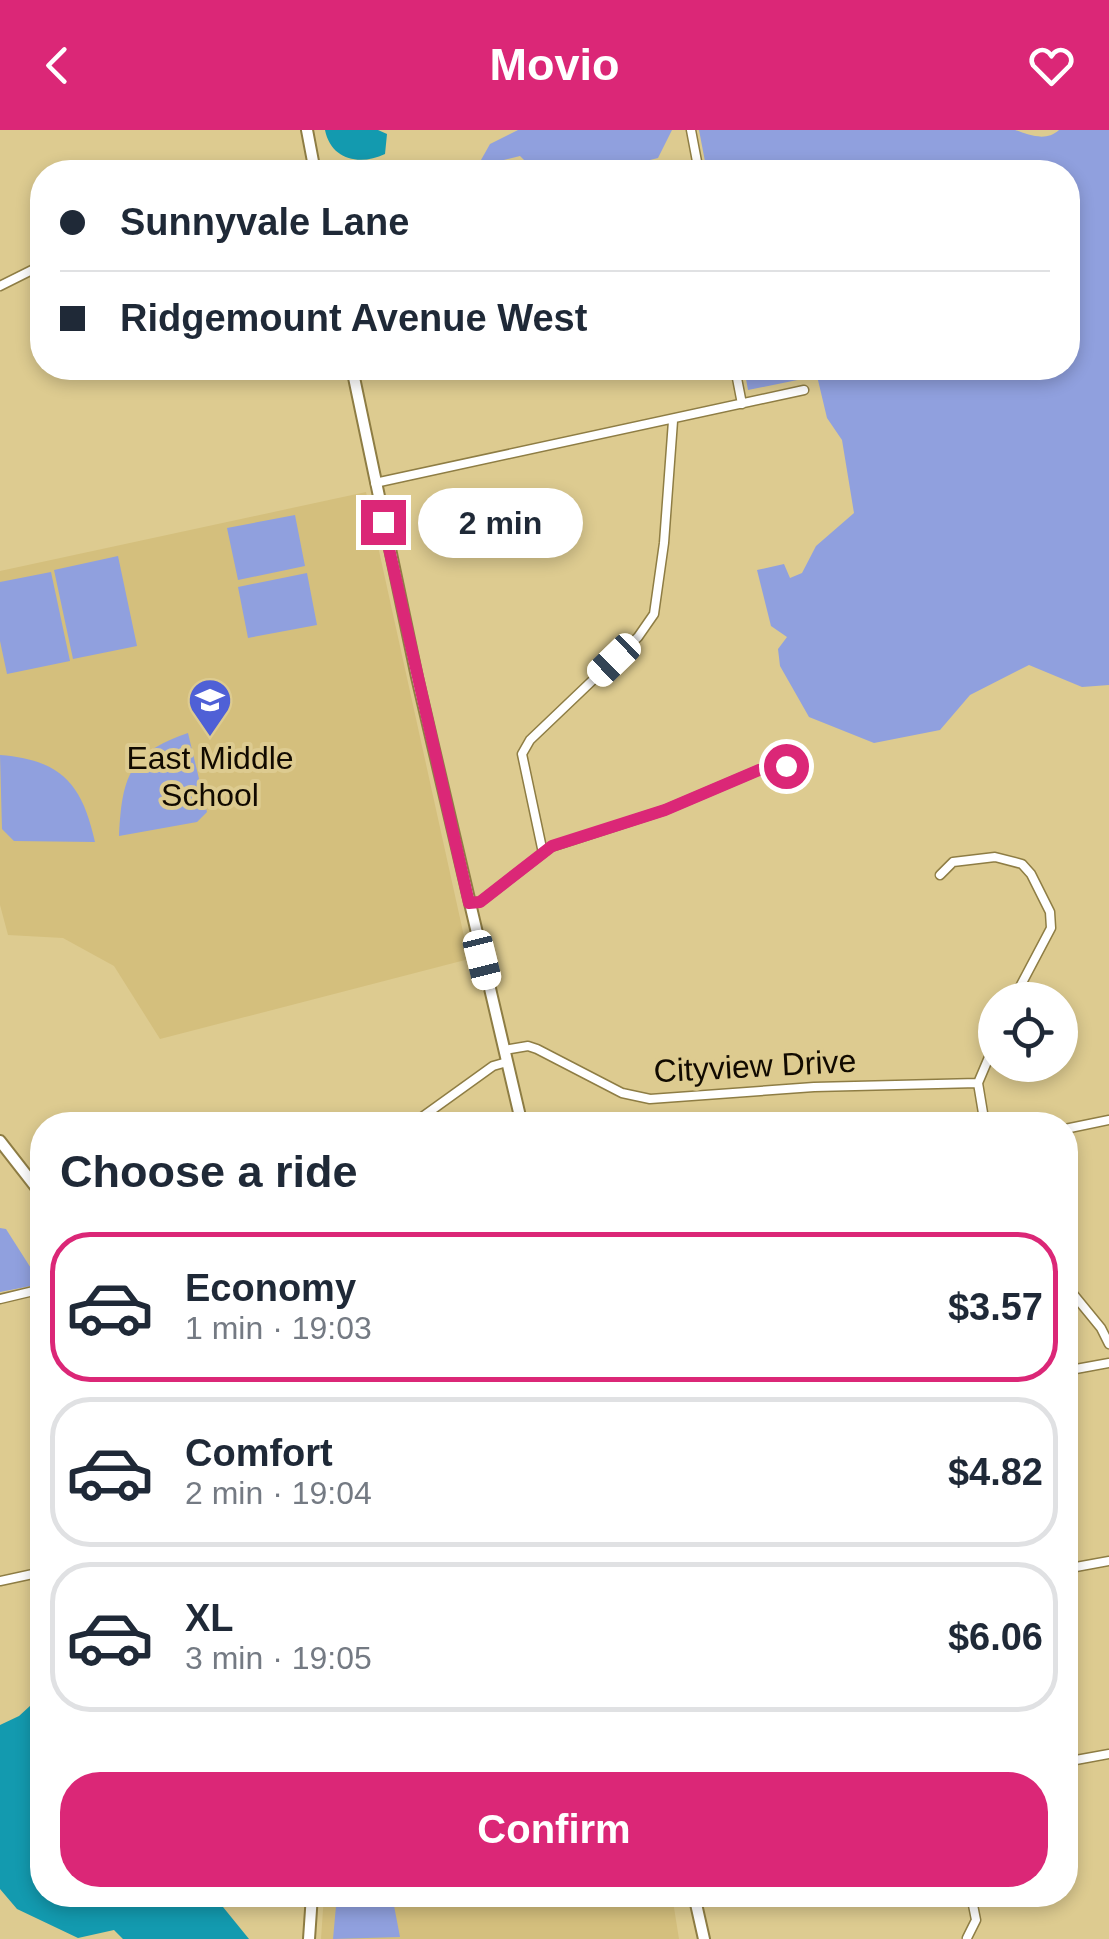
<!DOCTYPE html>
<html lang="en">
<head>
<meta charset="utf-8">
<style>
  :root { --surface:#fff; --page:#f2f2f3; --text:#1f2937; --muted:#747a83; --line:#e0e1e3; --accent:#db2777 }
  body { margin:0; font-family:Helvetica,sans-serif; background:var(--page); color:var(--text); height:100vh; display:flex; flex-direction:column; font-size:38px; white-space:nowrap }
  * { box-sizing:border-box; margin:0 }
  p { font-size:32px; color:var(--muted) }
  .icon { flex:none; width:55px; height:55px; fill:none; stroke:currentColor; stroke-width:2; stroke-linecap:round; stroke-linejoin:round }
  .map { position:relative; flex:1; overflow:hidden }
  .panel { position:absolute; left:30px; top:982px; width:1048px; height:795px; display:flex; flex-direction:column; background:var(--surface); border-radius:40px; box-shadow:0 5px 15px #0003 }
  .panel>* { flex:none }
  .banner { position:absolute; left:30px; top:30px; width:1050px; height:220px; border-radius:40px; box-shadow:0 5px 15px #0003; display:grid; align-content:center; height:220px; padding:0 30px; background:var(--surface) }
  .fabs { position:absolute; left:978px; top:852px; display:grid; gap:20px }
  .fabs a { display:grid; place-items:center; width:100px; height:100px; border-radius:50%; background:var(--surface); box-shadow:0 5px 15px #0003; font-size:50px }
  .end { position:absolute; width:45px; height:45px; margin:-22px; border:12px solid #db2777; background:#fff; box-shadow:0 0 0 5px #fff }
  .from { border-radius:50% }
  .bubble { position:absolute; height:70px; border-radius:35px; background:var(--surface); box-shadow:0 5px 15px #0003; font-size:32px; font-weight:800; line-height:70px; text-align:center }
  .car { position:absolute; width:30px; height:60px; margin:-30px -15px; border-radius:12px; box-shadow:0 0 8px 2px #0007; background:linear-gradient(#fff 24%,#345 0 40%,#fff 0 76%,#345 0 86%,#fff 0) }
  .banner b { display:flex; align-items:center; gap:35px; height:95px; font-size:38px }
  .banner b+b { border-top:2px solid var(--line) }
  .banner i { width:25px; height:25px; background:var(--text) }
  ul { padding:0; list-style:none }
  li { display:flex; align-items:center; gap:30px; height:150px; margin:0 20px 15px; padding:0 10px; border:5px solid var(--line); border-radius:40px }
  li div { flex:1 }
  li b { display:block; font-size:38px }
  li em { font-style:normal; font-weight:800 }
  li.selected { border-color:var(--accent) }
  li>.icon { width:90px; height:90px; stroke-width:1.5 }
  h2 { padding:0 30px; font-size:45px; line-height:120px }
  .button { display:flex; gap:20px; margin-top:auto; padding:20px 30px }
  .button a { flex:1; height:115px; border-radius:40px; background:var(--accent); color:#fff; font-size:40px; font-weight:800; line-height:115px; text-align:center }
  header { display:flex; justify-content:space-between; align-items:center; height:130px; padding:0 30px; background:var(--accent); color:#fff; font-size:45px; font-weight:800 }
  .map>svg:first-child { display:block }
</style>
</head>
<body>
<header><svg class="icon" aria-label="back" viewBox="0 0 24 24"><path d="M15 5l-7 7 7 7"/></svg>Movio<svg class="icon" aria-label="heart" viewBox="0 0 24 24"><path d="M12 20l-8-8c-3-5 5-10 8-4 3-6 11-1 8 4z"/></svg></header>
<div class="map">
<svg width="1109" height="1809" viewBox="0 0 1109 1809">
  <rect width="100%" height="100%" fill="#ddcb90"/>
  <path fill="#d4bf7d" d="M366,362L469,829L160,909L114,836L63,808L8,805L0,775V441Z
    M324,1765H672L679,1809H321Z"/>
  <path fill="#90a0de" d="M518,0H672L658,28L630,35L626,42H536L520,26L491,33L481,30L490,14Z
    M699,0H1015C1029,5 1046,12 1059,0H1109V555L1082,557L1029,535L970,565L940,600L874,613L809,587L780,536L778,519L787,507L771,496L757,440L784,434L790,448L802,443L816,416L854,383L842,310L827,288L817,246L748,260L744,238H1068V42H707Z
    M295,385L305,436L238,450L227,398Z
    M118,426L137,516L73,529L54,440Z
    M51,442L70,531L7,544L0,511V452Z
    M307,443L317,495L248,508L238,457Z
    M188,603L207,682L197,692L119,706C122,647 129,623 188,603Z
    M0,625C61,630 82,653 95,712L14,711L2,699Z
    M0,1098L6,1099L41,1154L0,1162Z
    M337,1765H392L400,1807L333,1809Z"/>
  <path fill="#139aaf" d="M325,0H378L387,4L385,24C360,36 331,30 325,0Z
    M42,1565V1765H135L136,1770L142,1765C166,1765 197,1775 223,1777L249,1809H123L114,1800L78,1808L17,1779L0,1759V1595L19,1586Z"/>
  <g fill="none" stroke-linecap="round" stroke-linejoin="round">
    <g stroke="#8e7d44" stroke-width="11">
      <path id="minor" d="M691,0L699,42
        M0,156L42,135
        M735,238L742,274
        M375,353L804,260
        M543,723L522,624L530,610L638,507L654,484L664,413L673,291
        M940,745L953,732L995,727L1022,734L1031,744L1050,782L1051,798L1013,870
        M469,773L480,772L551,717L665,680L759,640L786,636
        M504,920L528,916L537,919L622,963L650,969L814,957L978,953
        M978,953L995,913
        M978,953L985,995
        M411,995L493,936L507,932
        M1065,999L1109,990
        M1065,1154L1101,1198L1109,1214
        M0,1169L42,1159
        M1065,1241L1109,1233
        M1065,1439L1109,1431
        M0,1451L42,1442
        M1065,1632L1109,1624
        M967,1808L976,1790L971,1765"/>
    </g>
    <g stroke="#8e7d44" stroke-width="14">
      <path id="tertiary" d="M307,0L315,42
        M352,238L417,547L522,995
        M0,1011L42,1065
        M694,1765L704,1809
        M309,1809L312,1765"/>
    </g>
    <use href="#minor" stroke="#fff" stroke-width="8"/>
    <use href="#tertiary" stroke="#fff" stroke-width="10"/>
  </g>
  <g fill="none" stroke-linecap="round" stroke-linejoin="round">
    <path stroke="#db2777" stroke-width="12" d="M383,392L469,773L480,772L552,716L665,680L759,640L786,636"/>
  </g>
  <defs>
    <g id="school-pin" transform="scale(2.25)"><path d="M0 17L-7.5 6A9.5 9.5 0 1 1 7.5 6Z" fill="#4f60d6" stroke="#ddcb90"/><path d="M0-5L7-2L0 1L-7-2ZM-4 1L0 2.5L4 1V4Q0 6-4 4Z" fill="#fff"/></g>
  </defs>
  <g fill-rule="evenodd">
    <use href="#school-pin" x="210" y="570"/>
  </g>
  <g text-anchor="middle" stroke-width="8" stroke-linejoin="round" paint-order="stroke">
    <g font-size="32" fill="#110a00" stroke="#ddcb90">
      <text x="210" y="639">East Middle<tspan x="210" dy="37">School</tspan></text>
    </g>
    <g font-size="32" fill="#110a00" stroke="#ddcb90">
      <text transform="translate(755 936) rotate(-3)" y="11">Cityview Drive</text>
    </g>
  </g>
</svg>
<div class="fabs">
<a><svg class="icon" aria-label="locate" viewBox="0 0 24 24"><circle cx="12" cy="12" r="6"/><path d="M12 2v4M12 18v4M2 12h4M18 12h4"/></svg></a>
</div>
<i class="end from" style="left:786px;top:636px"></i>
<i class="end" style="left:383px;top:392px"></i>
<div class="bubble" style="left:418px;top:358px;width:165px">2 min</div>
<i class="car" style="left:614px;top:530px;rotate:226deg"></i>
<i class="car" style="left:482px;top:830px;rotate:166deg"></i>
<div class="banner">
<b><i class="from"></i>Sunnyvale Lane</b>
<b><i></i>Ridgemount Avenue West</b>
</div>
<section class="panel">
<h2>Choose a ride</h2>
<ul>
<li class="selected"><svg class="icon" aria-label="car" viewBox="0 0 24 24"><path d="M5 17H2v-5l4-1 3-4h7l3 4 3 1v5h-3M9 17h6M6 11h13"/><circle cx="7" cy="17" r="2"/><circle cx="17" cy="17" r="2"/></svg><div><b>Economy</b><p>1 min · 19:03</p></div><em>$3.57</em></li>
<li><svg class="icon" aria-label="car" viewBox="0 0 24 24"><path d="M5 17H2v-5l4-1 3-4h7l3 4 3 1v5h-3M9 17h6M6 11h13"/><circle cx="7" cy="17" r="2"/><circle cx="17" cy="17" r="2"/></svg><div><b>Comfort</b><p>2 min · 19:04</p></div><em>$4.82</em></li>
<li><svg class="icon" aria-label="car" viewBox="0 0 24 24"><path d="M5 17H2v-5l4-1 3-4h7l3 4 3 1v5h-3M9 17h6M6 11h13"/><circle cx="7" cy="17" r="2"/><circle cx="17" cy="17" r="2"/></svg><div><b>XL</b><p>3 min · 19:05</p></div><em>$6.06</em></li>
</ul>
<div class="button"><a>Confirm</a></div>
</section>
</div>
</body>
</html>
